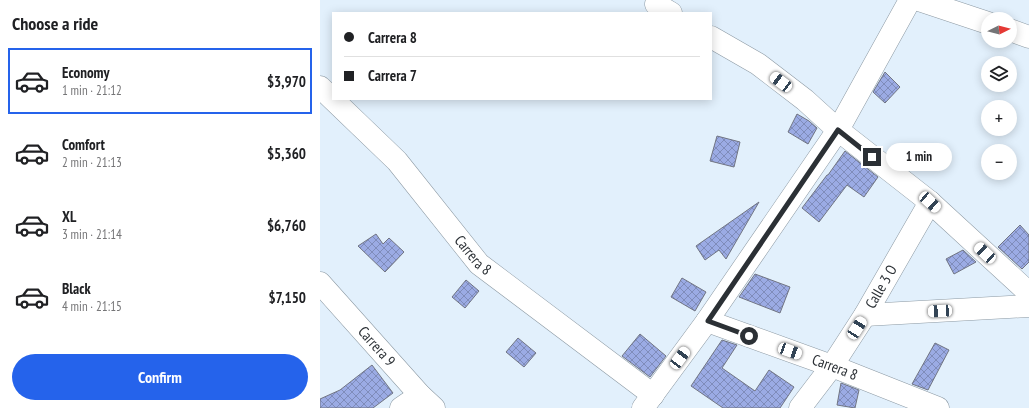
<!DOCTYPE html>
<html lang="en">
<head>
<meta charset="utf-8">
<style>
  :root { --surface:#fff; --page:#f2f2f2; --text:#202124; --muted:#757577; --line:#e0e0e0; --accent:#2563eb }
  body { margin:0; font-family:"PT Sans Narrow",sans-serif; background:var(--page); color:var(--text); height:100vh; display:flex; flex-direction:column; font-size:15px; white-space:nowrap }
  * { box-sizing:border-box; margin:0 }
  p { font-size:13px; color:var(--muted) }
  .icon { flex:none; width:22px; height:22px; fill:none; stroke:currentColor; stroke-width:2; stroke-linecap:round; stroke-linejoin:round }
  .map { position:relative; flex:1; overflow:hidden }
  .sheet { display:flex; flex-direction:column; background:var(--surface); width:320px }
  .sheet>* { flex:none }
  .banner { position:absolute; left:12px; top:12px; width:380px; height:88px; border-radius:0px; box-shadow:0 2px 10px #0003; display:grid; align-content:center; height:88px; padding:0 12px; background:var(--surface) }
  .needle { width:26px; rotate:84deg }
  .controls { position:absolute; left:661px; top:12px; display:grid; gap:8px }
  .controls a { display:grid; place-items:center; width:36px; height:36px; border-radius:50%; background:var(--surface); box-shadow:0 2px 10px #0003; font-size:20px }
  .end { position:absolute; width:18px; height:18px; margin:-9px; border:5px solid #2b3035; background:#fff; box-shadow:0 0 0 2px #fff }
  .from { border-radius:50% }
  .bubble { position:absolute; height:28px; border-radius:14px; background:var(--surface); box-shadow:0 2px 10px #0003; font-size:13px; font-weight:800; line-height:28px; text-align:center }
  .car { position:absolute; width:12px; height:24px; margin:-12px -6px; border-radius:5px; box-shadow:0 0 3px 1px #0007; background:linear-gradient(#fff 24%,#345 0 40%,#fff 0 76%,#345 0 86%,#fff 0) }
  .banner b { display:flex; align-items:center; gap:14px; height:38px; font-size:15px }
  .banner b+b { border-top:1px solid var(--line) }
  .banner i { width:10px; height:10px; background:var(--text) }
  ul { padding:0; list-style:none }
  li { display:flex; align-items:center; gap:12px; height:66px; margin:0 8px 6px; padding:0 4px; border:2px solid transparent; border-radius:0px }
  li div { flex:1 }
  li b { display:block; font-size:15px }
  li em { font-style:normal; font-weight:800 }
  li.current { border-color:var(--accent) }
  li>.icon { width:36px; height:36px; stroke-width:1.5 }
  h2 { padding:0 12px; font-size:18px; line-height:48px }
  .button { display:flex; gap:8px; margin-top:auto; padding:8px 12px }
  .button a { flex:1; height:46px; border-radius:24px; background:var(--accent); color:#fff; font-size:16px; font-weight:800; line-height:46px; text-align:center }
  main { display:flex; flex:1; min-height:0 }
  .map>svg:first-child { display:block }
</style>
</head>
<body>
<main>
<section class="sheet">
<h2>Choose a ride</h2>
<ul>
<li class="current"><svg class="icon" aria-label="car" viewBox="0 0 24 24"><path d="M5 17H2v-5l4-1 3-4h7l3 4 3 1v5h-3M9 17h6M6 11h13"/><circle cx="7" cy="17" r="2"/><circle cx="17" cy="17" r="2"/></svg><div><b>Economy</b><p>1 min · 21:12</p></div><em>$3,970</em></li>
<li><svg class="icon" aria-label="car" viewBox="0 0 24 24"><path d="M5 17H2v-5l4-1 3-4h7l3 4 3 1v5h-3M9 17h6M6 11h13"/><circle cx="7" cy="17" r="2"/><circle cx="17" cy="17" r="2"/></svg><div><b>Comfort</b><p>2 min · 21:13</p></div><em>$5,360</em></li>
<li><svg class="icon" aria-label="car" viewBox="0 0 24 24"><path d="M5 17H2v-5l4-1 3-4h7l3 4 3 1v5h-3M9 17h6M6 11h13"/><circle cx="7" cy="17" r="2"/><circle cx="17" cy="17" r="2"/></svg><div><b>XL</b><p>3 min · 21:14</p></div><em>$6,760</em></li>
<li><svg class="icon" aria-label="car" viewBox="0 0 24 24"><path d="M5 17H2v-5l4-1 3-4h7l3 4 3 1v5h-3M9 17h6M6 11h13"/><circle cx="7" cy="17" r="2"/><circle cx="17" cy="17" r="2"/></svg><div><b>Black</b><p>4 min · 21:15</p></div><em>$7,150</em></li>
</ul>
<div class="button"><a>Confirm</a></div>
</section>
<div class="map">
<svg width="709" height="408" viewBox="0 0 709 408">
  <defs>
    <pattern id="building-cross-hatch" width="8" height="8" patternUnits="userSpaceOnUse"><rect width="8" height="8" fill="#9babe4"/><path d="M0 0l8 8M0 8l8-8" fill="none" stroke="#7f8cba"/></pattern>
  </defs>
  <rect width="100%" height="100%" fill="#e2f0fc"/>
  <path fill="url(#building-cross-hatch)" stroke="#717583" d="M565,72L580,87L565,103L553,92Z
    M477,114L489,121L497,128L488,144L468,132Z
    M397,136L420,142L414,167L390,161Z
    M525,151L558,177L544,197L527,185L499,222L482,208L507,175H508Z
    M439,202L406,259L399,250L385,260L376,246Z
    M700,225L709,235V262L702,269L678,247Z
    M56,234L63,244L69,238L84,252L65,272L38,246Z
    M643,250L656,262L634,274L626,259Z
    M435,274L470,287L460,313L419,297Z
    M362,278L386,292L375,311L351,297Z
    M146,280L159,291L145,308L132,297Z
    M320,334L346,356L330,377L302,356Z
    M198,338L216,353L204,367L186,352Z
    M402,340L417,345L402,368L435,391L449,370L474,387L460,408H403L371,386Z
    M615,343L629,350L608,390L592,384Z
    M52,365L73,393L53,408H0V399L20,390Z
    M521,383L539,390L535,408L517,405Z"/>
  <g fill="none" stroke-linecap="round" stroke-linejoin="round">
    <g stroke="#8c99a3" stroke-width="23">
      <g id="minor">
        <path d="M599,0L668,23"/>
        <path d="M336,4L351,13"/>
        <path d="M690,30L709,37"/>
        <path d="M391,37L438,64L485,100L518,130L610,202L709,293"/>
        <path id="s1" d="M0,87L77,161L159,264L333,395"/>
        <path id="s2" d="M0,283L100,395L114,408"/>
        <path d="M545,315L709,306"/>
        <path id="s3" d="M387,321L512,366L618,408"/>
        <path d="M81,408L100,395"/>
        <path d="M323,408L387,321L518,130L590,0"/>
        <path id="s4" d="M480,408L512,366L545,315L610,202"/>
      </g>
    </g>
    <use href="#minor" stroke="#fff" stroke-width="22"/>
  </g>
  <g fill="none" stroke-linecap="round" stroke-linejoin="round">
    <path stroke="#2b3035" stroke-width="5" d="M429,336L388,321L518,130L552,157"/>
  </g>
  <g text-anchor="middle" stroke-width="4" stroke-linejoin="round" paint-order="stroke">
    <g font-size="15" fill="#2b3035" stroke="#e2f0fc">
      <text dy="5" stroke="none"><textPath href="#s1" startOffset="228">Carrera 8</textPath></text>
      <text dy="5" stroke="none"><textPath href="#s4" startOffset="146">Calle 3 O</textPath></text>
      <text dy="5" stroke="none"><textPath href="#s2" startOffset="85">Carrera 9</textPath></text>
      <text dy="5" stroke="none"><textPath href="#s3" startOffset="136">Carrera 8</textPath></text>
    </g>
  </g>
</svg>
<div class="controls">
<a><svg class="needle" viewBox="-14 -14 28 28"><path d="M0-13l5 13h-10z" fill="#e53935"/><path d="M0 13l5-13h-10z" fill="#757577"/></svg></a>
<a><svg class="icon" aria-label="layers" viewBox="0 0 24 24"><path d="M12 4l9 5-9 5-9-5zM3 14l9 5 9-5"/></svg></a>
<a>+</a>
<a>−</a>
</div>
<i class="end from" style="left:429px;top:336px"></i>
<i class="end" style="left:552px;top:157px"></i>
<div class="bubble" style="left:566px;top:143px;width:66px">1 min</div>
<i class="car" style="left:461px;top:82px;rotate:307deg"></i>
<i class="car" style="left:610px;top:202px;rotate:132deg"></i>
<i class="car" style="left:665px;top:253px;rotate:313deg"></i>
<i class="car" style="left:620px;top:311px;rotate:267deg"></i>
<i class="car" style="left:537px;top:328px;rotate:33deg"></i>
<i class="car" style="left:470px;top:351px;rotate:110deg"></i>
<i class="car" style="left:360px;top:358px;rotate:37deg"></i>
<div class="banner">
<b><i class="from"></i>Carrera 8</b>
<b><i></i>Carrera 7</b>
</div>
</div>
</main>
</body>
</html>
